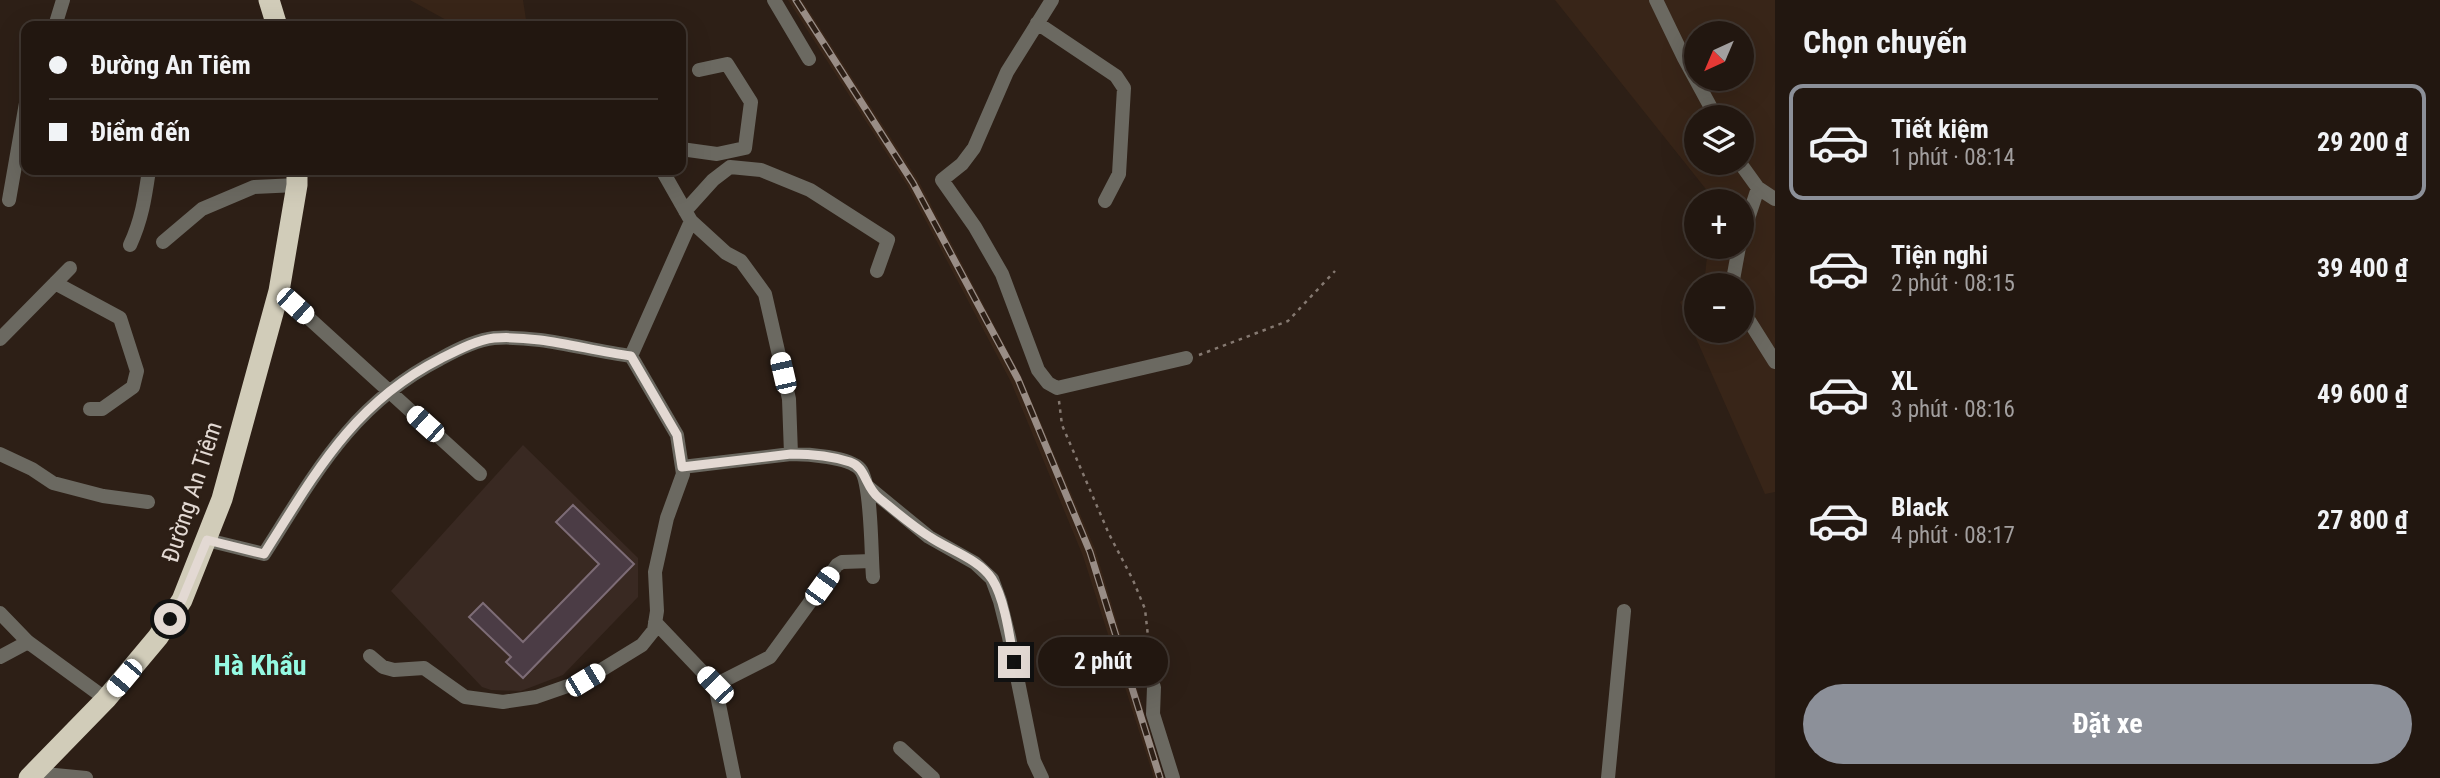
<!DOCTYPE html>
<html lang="vi">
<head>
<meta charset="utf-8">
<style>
  :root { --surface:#221710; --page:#2a2019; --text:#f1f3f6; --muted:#a29f9f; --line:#3f3630; --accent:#8c9099 }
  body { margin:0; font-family:"Roboto Condensed",sans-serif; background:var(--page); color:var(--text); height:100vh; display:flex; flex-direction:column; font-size:26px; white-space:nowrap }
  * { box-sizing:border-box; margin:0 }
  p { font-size:23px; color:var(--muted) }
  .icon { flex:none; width:38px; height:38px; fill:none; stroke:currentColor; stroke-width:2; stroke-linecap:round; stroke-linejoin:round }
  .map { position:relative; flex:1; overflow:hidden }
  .panel { display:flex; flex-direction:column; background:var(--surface); width:665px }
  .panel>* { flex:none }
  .guide { position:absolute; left:21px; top:21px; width:665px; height:154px; border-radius:14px; box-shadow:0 7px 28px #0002,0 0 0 2px var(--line); display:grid; align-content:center; height:154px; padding:0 28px; background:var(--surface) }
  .needle { width:46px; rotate:224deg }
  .tools { position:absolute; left:1684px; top:21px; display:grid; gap:14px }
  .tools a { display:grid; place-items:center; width:70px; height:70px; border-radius:50%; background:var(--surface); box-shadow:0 7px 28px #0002,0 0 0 2px var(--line); font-size:35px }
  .end { position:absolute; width:32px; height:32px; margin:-16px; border:9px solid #e3d9d3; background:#111; box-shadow:0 0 0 4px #111 }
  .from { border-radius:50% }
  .bubble { position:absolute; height:49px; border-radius:24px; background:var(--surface); box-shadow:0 7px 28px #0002,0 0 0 2px var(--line); font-size:23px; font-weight:700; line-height:49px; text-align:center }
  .car { position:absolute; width:21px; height:42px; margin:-21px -10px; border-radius:9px; box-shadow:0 0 5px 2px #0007; background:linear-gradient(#fff 24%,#345 0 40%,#fff 0 76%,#345 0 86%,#fff 0) }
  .guide b { display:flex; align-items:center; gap:24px; height:66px; font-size:26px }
  .guide b+b { border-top:2px solid var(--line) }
  .guide i { width:18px; height:18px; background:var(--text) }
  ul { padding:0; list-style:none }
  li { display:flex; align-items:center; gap:21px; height:116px; margin:0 14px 10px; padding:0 14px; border:4px solid transparent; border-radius:14px }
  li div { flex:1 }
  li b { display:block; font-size:26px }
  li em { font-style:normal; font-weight:700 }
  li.on { border-color:var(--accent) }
  li>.icon { width:63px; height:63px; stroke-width:1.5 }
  h2 { padding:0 28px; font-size:32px; line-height:84px }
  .cta { display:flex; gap:14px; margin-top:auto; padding:14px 28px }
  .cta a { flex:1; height:80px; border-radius:42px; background:var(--accent); color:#fff; font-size:28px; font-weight:700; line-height:80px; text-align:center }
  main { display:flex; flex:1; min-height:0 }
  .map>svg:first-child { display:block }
</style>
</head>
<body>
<main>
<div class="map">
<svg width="1775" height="778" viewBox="0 0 1775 778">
  <rect width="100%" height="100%" fill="#2d1f16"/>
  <path fill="#382518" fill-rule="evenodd" d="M410,0H523L527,26H457Z
    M788,0H802L918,180L1020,374L1095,549L1164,778H1154L1083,556L1011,382L908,187Z
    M1555,0H1775V492L1765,494L1680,302L1696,291V331H1741V285H1704L1708,247H1741V201H1712L1713,198ZM1696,33H1741V79H1696ZM1696,117H1741V163H1696Z"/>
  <path fill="#392922" d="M523,445L638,558V597L563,675L521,691L491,690L482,687L391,591Z"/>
  <path fill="#4b3c45" stroke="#7d6c76" stroke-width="2" d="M573,505L634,564L523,678L506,662L511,657L469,617L483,603L523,642L599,564L556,522Z"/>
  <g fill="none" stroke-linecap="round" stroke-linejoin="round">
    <path stroke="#857971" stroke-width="2.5" stroke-dasharray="3.5 5" stroke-linecap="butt" d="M1199,355L1288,321L1335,271
      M1059,401L1062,425L1109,534L1133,580L1145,609L1152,673"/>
    <path stroke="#6b6961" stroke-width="14" d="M774,0L809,59
      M1052,0L1007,72L974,148L962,164L942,180L975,227L1002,274L1038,370L1048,383L1057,388L1186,358
      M1656,0L1684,58L1716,117
      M1037,23L1116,76L1124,88L1119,174L1105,201
      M55,26L63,0
      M681,149L717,154L745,148L751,102L727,64L699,70
      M1740,163L1758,188L1775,199
      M662,170L691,221L726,253L741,261L765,294L789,399L791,454
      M9,200L26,103
      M685,211L713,180L730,167L761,170L810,190L888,240L877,271
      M1741,240L1758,188
      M163,242L202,209L254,187L297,185
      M130,245C142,219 145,197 149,170
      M55,283L120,318L137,371L133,387L102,409H90
      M1732,285L1739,247
      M279,291L480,474
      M1741,308L1775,362
      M0,339L70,268
      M0,454L32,469L53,483L103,496L148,502
      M682,467L791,454C808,454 849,457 860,469C872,482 871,556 873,577
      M868,487L929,537L975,563L992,579L1000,601L1009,637L1034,761L1042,778
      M207,540L264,554C315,474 352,404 440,359C456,350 476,340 494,338C541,335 585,350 631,356
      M0,613L28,642L106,699
      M655,622L715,685L734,778
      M370,656L383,667L394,670L424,668L465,697L503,702L536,697L585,680L642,645L654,630L657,611L655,572L667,518L683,474L677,435L631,356L691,221
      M0,657L28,642
      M715,685L770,657L837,565L842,562L872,561
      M1154,687L1153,714L1173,778
      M900,748L933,778
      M34,773L86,778
      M1608,778L1624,611"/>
    <path stroke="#d1ccb9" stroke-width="21" d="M269,0L277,26
      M29,778L106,699L158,637L182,600L222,499L279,291L297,185V170"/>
    <g stroke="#998d86" stroke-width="7">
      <path id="rail" d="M796,0L913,183L1018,379L1090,552L1160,778"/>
    </g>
    <use href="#rail" stroke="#2d1f16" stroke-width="4.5" stroke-dasharray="13" stroke-linecap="butt"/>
  </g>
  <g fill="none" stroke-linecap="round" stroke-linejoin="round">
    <path stroke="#e3d9d3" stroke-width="9" d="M170,619L182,600L207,540L264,554C315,474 352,404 440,359C456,351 476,340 494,338C541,335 585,350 631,356L677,435L682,467L791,454C809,454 832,456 850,462C866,467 865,487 879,498C895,511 912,526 930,537C949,550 979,559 992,579C1005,599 1010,639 1014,662"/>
  </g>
  <g text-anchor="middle" stroke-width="5" stroke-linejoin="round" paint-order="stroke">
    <g font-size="24" fill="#e3d9d3" stroke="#2d1f16">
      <text transform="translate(192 492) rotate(-72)" y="8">Đường An Tiêm</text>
    </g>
    <g font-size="28" font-weight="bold" fill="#95f9e2" stroke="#2d1f16">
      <text x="260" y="675">Hà Khẩu</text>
    </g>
  </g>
</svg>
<div class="tools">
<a><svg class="needle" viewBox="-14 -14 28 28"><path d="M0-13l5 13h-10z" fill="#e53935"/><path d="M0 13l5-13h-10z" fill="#a29f9f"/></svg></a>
<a><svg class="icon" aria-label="layers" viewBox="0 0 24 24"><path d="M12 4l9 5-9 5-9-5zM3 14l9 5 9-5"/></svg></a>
<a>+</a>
<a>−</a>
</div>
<i class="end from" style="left:170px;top:619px"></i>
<i class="end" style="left:1014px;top:662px"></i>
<div class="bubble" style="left:1038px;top:637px;width:130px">2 phút</div>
<i class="car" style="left:295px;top:306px;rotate:132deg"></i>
<i class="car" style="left:783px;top:373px;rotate:347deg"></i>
<i class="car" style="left:425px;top:424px;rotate:312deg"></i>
<i class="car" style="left:822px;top:586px;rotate:36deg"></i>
<i class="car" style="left:124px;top:678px;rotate:220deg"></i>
<i class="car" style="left:585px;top:680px;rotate:59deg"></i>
<i class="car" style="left:715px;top:685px;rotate:316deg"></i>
<div class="guide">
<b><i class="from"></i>Đường An Tiêm</b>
<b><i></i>Điểm đến</b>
</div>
</div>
<section class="panel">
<h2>Chọn chuyến</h2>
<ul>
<li class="on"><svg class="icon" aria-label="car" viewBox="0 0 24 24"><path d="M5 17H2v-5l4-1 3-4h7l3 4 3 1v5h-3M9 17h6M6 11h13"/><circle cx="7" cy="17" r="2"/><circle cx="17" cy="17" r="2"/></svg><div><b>Tiết kiệm</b><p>1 phút · 08:14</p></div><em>29 200 ₫</em></li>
<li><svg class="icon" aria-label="car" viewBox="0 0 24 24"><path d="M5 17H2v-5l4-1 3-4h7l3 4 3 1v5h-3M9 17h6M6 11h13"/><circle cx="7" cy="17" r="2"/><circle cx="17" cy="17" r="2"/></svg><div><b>Tiện nghi</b><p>2 phút · 08:15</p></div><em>39 400 ₫</em></li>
<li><svg class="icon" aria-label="car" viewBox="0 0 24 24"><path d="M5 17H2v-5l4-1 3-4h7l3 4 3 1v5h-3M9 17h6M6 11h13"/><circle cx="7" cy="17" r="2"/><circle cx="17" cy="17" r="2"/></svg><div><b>XL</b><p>3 phút · 08:16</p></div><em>49 600 ₫</em></li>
<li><svg class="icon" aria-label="car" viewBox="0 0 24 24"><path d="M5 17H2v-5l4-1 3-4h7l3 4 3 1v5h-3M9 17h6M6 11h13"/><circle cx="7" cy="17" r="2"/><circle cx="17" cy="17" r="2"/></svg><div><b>Black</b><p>4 phút · 08:17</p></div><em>27 800 ₫</em></li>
</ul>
<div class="cta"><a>Đặt xe</a></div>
</section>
</main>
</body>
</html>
